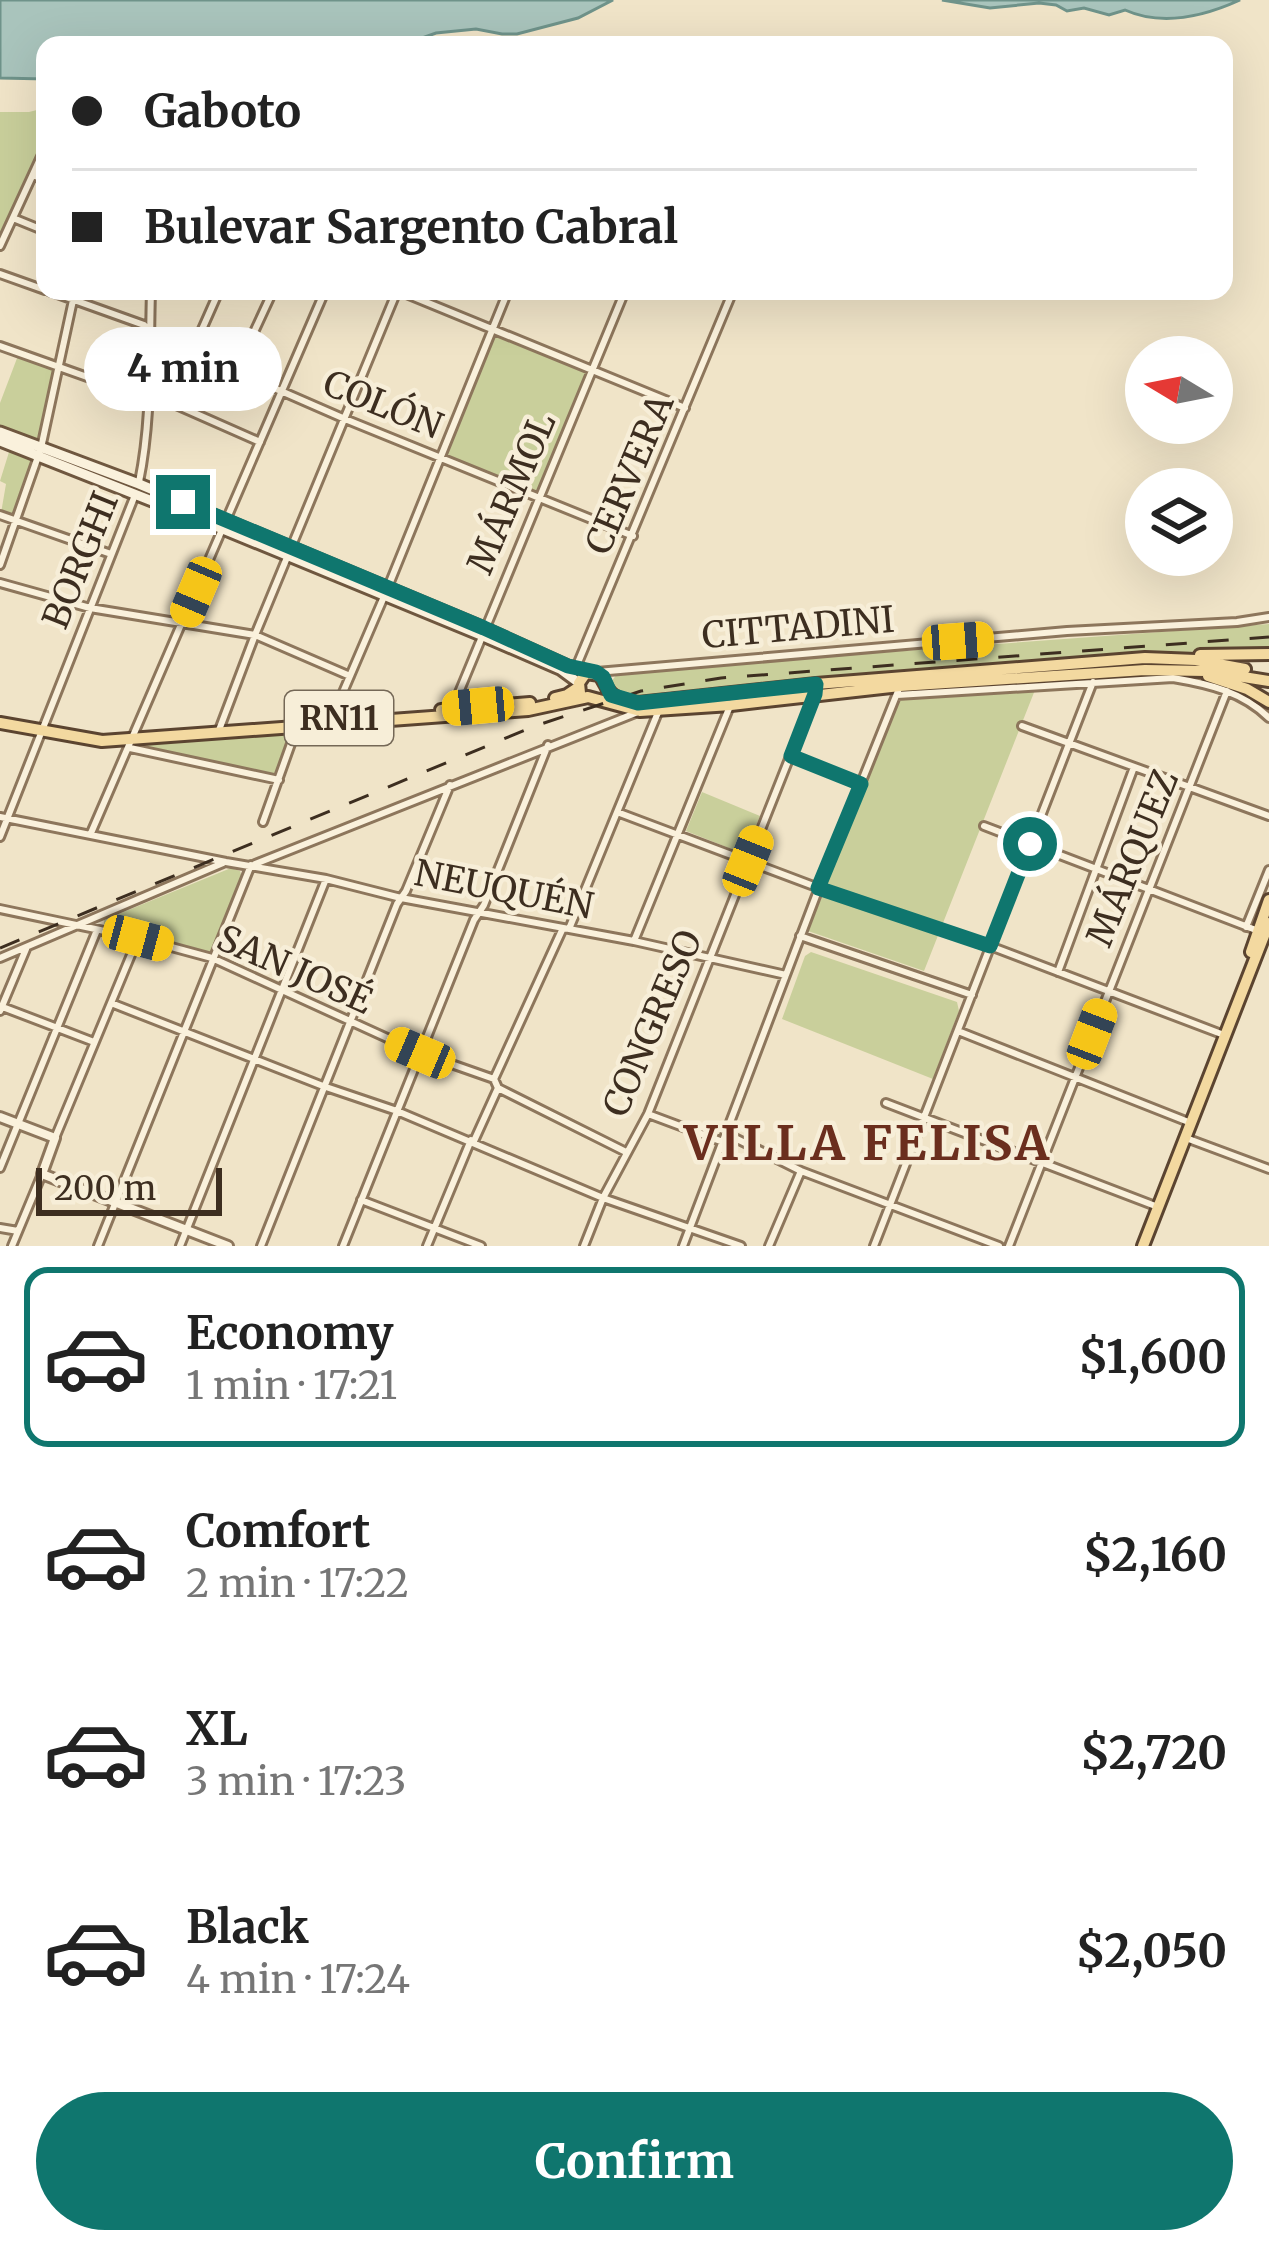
<!DOCTYPE html>
<html lang="en">
<head>
<meta charset="utf-8">
<style>
  :root { --surface:#fff; --page:#f6f6f6; --text:#222; --muted:#767676; --line:#e0e0e0; --accent:#0f766e }
  body { margin:0; font-family:Merriweather,serif; background:var(--page); color:var(--text); height:100vh; display:flex; flex-direction:column; font-size:45px; white-space:nowrap }
  * { box-sizing:border-box; margin:0 }
  p { font-size:39px; color:var(--muted) }
  .icon { flex:none; width:66px; height:66px; fill:none; stroke:currentColor; stroke-width:2; stroke-linecap:round; stroke-linejoin:round }
  .map { position:relative; height:1246px; overflow:hidden }
  .drawer { display:flex; flex-direction:column; background:var(--surface); flex:1 }
  .drawer>* { flex:none }
  .banner { position:absolute; left:36px; top:36px; width:1197px; height:264px; border-radius:24px; box-shadow:0 12px 48px #0002; display:grid; align-content:center; height:264px; padding:0 36px; background:var(--surface) }
  .needle { width:78px; rotate:280deg }
  .fabs { position:absolute; left:1125px; top:336px; display:grid; gap:24px }
  .fabs a { display:grid; place-items:center; width:108px; height:108px; border-radius:50%; background:var(--surface); box-shadow:0 12px 48px #0002; font-size:60px }
  .scale { position:absolute; left:36px; bottom:30px; width:186px; box-sizing:border-box; padding-left:12px; border:6px solid #3d2e20; border-top:0; font-size:33px; line-height:42px; white-space:nowrap; color:#3d2e20; -webkit-text-stroke:9px #f7eed8; paint-order:stroke }
  .end { position:absolute; width:54px; height:54px; margin:-27px; border:15px solid #0f766e; background:#fff; box-shadow:0 0 0 6px #fff }
  .from { border-radius:50% }
  .bubble { position:absolute; height:84px; border-radius:42px; background:var(--surface); box-shadow:0 12px 48px #0002; font-size:39px; font-weight:700; line-height:84px; text-align:center }
  .car { position:absolute; width:36px; height:72px; margin:-36px -18px; border-radius:15px; box-shadow:0 0 9px 3px #0007; background:linear-gradient(#f5c518 24%,#345 0 40%,#f5c518 0 76%,#345 0 86%,#f5c518 0) }
  .banner b { display:flex; align-items:center; gap:42px; height:114px; font-size:45px }
  .banner b+b { border-top:3px solid var(--line) }
  .banner i { width:30px; height:30px; background:var(--text) }
  ul { padding:21px 0 0; list-style:none }
  li { display:flex; align-items:center; gap:36px; height:180px; margin:0 24px 18px; padding:0 12px; border:6px solid transparent; border-radius:24px }
  li div { flex:1 }
  li b { display:block; font-size:45px }
  li em { font-style:normal; font-weight:700 }
  li.current { border-color:var(--accent) }
  li>.icon { width:108px; height:108px; stroke-width:1.5 }
  .button { display:flex; gap:24px; margin-top:auto; padding:24px 36px }
  .button a { flex:1; height:138px; border-radius:72px; background:var(--accent); color:#fff; font-size:48px; font-weight:700; line-height:138px; text-align:center }
  .map>svg:first-child { display:block }
</style>
</head>
<body>
<div class="map">
<svg width="1269" height="1246" viewBox="0 0 1269 1246">
  <rect width="100%" height="100%" fill="#f0e4c8"/>
  <path fill="#c9cf9b" d="M45,108V148L0,246V112H29Z
    M492,328L592,370L539,497L441,457Z
    M19,353L59,369L41,448L0,432V403Z
    M9,452L34,460L14,518L1,513L6,484L0,481Z
    M1269,624V648C1067,657 866,674 664,692C648,701 627,700 612,689L611,682L617,674L682,667Z
    M1035,690L924,971L808,931L900,700Z
    M297,727L279,780L149,752L146,742Z
    M702,792L760,816L744,854L686,831Z
    M231,868L240,871L242,878L212,956L104,925V920Z
    M811,952L957,1002L959,1011L933,1079L782,1019L805,956Z"/>
  <path fill="#a9c4bc" stroke="#6f938a" stroke-width="3" d="M0,0H613L578,18L517,34H502L476,29L436,33L411,42L375,41L337,45H45V79L0,78Z
    M942,0H1240C1205,16 1163,27 1125,10L1109,15L1084,8L1067,11L1056,5L1039,3L990,8Z"/>
  <g fill="none" stroke-linecap="round" stroke-linejoin="round">
    <g stroke="#8d765c" stroke-width="12">
      <path id="minor" d="M33,175L45,180
        M13,218L45,231
        M0,246L45,148
        M0,274L45,290
        M49,291L144,325L153,335L345,419L633,536
        M399,291L685,408
        M0,346L149,399
        M192,352L219,291
        M236,371L273,291
        M149,393L260,442
        M139,482C152,419 149,355 151,291
        M0,515L111,554
        M0,565L41,448L75,291
        M0,583L90,608L255,635L350,676
        M597,672L1067,631L1237,622L1269,617
        M572,677L733,291
        M897,695L1173,678C1209,684 1243,692 1269,718
        M453,707L625,291
        M334,725L335,711L386,592L508,291
        M1022,726L1269,816
        M219,730L255,635L397,291
        M130,748L279,780
        M792,756L861,785
        M617,812L819,888L990,946L1224,1035
        M0,817L226,862L326,879L401,898L634,941L786,975
        M263,822L297,727
        M984,826L1261,932
        M91,833L325,291
        M0,837L135,495
        M255,864L638,712
        M0,909L138,938L212,958L420,1053L494,1079L498,1088L626,1152
        M1246,927L1269,870
        M569,929L659,710
        M800,936L972,995
        M634,941L730,706
        M0,958L223,863
        M1058,972L1134,767
        M111,1003L323,1086L397,1111L603,1198L741,1246
        M0,1006L94,1042
        M0,1011L26,949
        M958,1031L1191,1123
        M494,1079L563,928
        M886,1103L1158,1207
        M648,1114L723,1142
        M727,1134L801,1171L999,1246
        M55,1138L138,938
        M1186,1138L1269,1169
        M474,1141L498,1088
        M0,1168L97,930
        M361,1200L481,1246
        M0,1228L18,1231
        M12,1246L42,1174
        M98,1246L251,865
        M180,1246L326,879
        M261,1246L397,904L406,891L450,785
        M343,1246L474,920L484,905L548,745
        M427,1246L471,1140
        M584,1246L603,1198L648,1114L814,696
        M683,1246L819,888L900,686
        M769,1246L801,1171
        M874,1246L1093,682
        M1009,1246L1227,691"/>
    </g>
    <g stroke="#8d765c" stroke-width="14">
      <path id="tertiary" d="M0,1117L55,1138L42,1174L228,1246"/>
    </g>
    <g stroke="#6f573f" stroke-width="15">
      <path id="secondary" d="M0,432L139,484L484,628L568,666L592,672
        M0,441L223,529L481,635L560,669L579,683"/>
    </g>
    <g stroke="#5b4430" stroke-width="16">
      <path id="primary" d="M1200,655L1269,654
        M1208,676L1247,689L1269,702
        M605,684C611,699 624,701 638,703L816,684L1145,658L1196,660L1245,669
        M580,693L579,683L586,673L600,675L605,684
        M555,698L567,695L579,687
        M441,710L530,703
        M0,723L102,741L528,710L588,697L640,711L731,705L900,686L1145,670L1206,671L1269,681
        M1251,952L1269,900
        M1143,1246L1269,923"/>
    </g>
    <use href="#minor" stroke="#faf1dc" stroke-width="6"/>
    <use href="#tertiary" stroke="#faf1dc" stroke-width="8"/>
    <use href="#secondary" stroke="#faf1dc" stroke-width="9"/>
    <use href="#primary" stroke="#f3d9a0" stroke-width="10"/>
    <path stroke="#3d2e20" stroke-width="3" stroke-dasharray="21 21" stroke-linecap="butt" d="M0,948L535,726L641,691L721,678L1269,637"/>
  </g>
  <g fill="none" stroke-linecap="round" stroke-linejoin="round">
    <path stroke="#0f766e" stroke-width="15" d="M183,502L484,628L568,666L596,672L603,677L611,695L638,703L816,684L815,694L791,756L861,784L818,888L990,946L1030,844"/>
  </g>
  <g text-anchor="middle" stroke-width="9" stroke-linejoin="round" paint-order="stroke">
    <rect fill="#f7eed8" stroke="#756857" stroke-width="3" x="285" y="691" width="108" height="54" rx="9"/>
    <g font-size="33" font-weight="bold" fill="#3d2e20">
      <text x="339" y="730">RN11</text>
    </g>
    <g font-size="36" fill="#3d2e20" stroke="#f7eed8">
      <text transform="translate(383 404) rotate(22)" y="13">COLÓN</text>
      <text transform="translate(629 474) rotate(-67)" y="13">CERVERA</text>
      <text transform="translate(511 493) rotate(-67)" y="13">MÁRMOL</text>
      <text transform="translate(80 560) rotate(-68)" y="13">BORGHI</text>
      <text transform="translate(798 627) rotate(-5)" y="13">CITTADINI</text>
      <text transform="translate(1132 858) rotate(-68)" y="13">MÁRQUEZ</text>
      <text transform="translate(504 889) rotate(11)" y="13">NEUQUÉN</text>
      <text transform="translate(295 969) rotate(24)" y="13">SAN JOSÉ</text>
      <text transform="translate(652 1023) rotate(-67)" y="13">CONGRESO</text>
    </g>
    <g font-size="48" font-weight="bold" letter-spacing="3" fill="#6b2e1e" stroke="#f7eed8">
      <text x="868" y="1160">VILLA FELISA</text>
    </g>
  </g>
</svg>
<div class="fabs">
<a><svg class="needle" viewBox="-14 -14 28 28"><path d="M0-13l5 13h-10z" fill="#e53935"/><path d="M0 13l5-13h-10z" fill="#767676"/></svg></a>
<a><svg class="icon" aria-label="layers" viewBox="0 0 24 24"><path d="M12 4l9 5-9 5-9-5zM3 14l9 5 9-5"/></svg></a>
</div>
<div class="scale">200 m</div>
<i class="end from" style="left:1030px;top:844px"></i>
<i class="end" style="left:183px;top:502px"></i>
<div class="bubble" style="left:84px;top:327px;width:198px">4 min</div>
<i class="car" style="left:196px;top:592px;rotate:203deg"></i>
<i class="car" style="left:958px;top:641px;rotate:86deg"></i>
<i class="car" style="left:478px;top:706px;rotate:265deg"></i>
<i class="car" style="left:748px;top:861px;rotate:22deg"></i>
<i class="car" style="left:138px;top:938px;rotate:105deg"></i>
<i class="car" style="left:1092px;top:1034px;rotate:21deg"></i>
<i class="car" style="left:420px;top:1053px;rotate:293deg"></i>
<div class="banner">
<b><i class="from"></i>Gaboto</b>
<b><i></i>Bulevar Sargento Cabral</b>
</div>
</div>
<section class="drawer">
<ul>
<li class="current"><svg class="icon" aria-label="car" viewBox="0 0 24 24"><path d="M5 17H2v-5l4-1 3-4h7l3 4 3 1v5h-3M9 17h6M6 11h13"/><circle cx="7" cy="17" r="2"/><circle cx="17" cy="17" r="2"/></svg><div><b>Economy</b><p>1 min · 17:21</p></div><em>$1,600</em></li>
<li><svg class="icon" aria-label="car" viewBox="0 0 24 24"><path d="M5 17H2v-5l4-1 3-4h7l3 4 3 1v5h-3M9 17h6M6 11h13"/><circle cx="7" cy="17" r="2"/><circle cx="17" cy="17" r="2"/></svg><div><b>Comfort</b><p>2 min · 17:22</p></div><em>$2,160</em></li>
<li><svg class="icon" aria-label="car" viewBox="0 0 24 24"><path d="M5 17H2v-5l4-1 3-4h7l3 4 3 1v5h-3M9 17h6M6 11h13"/><circle cx="7" cy="17" r="2"/><circle cx="17" cy="17" r="2"/></svg><div><b>XL</b><p>3 min · 17:23</p></div><em>$2,720</em></li>
<li><svg class="icon" aria-label="car" viewBox="0 0 24 24"><path d="M5 17H2v-5l4-1 3-4h7l3 4 3 1v5h-3M9 17h6M6 11h13"/><circle cx="7" cy="17" r="2"/><circle cx="17" cy="17" r="2"/></svg><div><b>Black</b><p>4 min · 17:24</p></div><em>$2,050</em></li>
</ul>
<div class="button"><a>Confirm</a></div>
</section>
</body>
</html>
